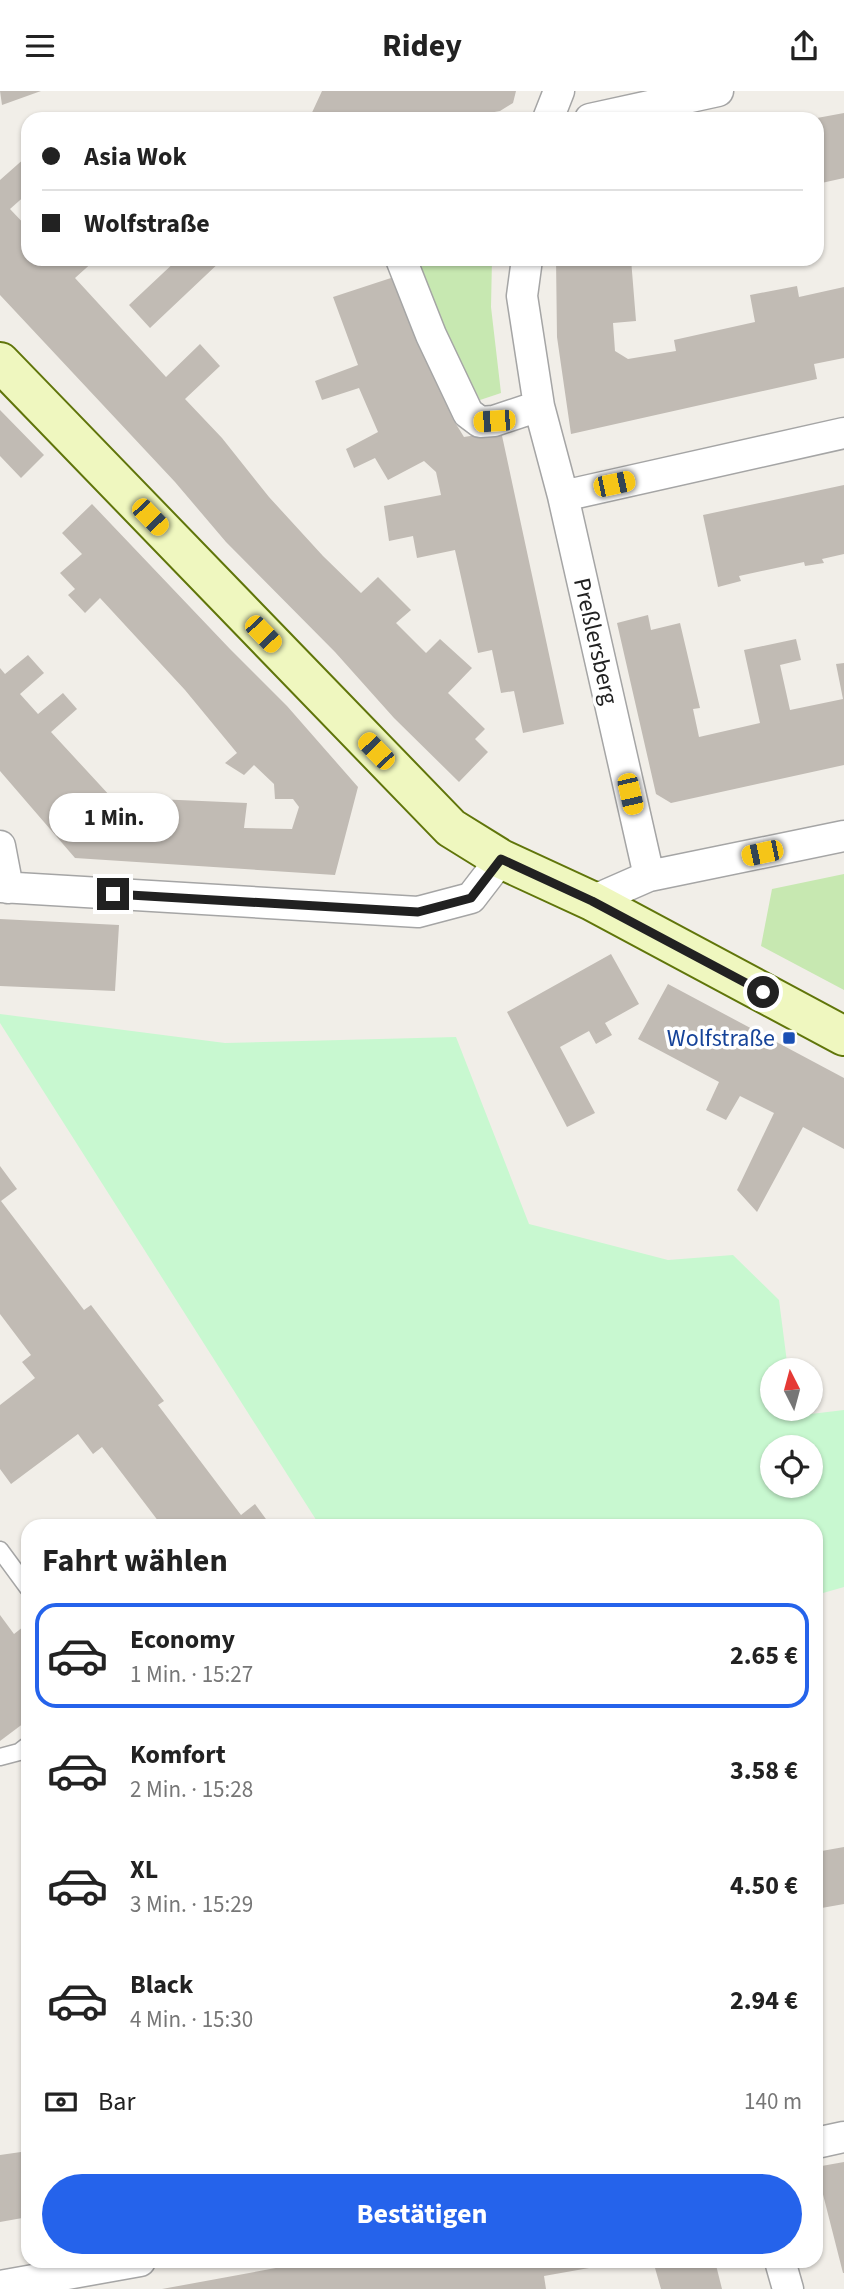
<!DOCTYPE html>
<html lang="de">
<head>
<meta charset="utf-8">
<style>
  :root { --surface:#fff; --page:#f6f6f6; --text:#222; --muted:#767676; --line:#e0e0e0; --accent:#2563eb }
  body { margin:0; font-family:"Source Sans 3",sans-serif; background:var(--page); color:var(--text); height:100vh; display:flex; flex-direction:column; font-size:26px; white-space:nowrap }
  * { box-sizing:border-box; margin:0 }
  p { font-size:23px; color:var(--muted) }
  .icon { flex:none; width:38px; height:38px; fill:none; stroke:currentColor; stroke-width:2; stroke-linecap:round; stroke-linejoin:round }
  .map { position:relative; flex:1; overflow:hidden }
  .sheet { position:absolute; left:21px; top:1428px; width:802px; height:749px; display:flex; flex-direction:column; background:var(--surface); border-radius:21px; box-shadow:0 2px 5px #0004 }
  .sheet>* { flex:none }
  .top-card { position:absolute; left:21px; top:21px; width:803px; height:154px; border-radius:21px; box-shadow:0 2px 5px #0004; display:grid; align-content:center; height:154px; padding:0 21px; background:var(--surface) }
  .needle { width:46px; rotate:354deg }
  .controls { position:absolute; left:760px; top:1267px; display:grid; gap:14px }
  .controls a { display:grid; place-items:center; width:63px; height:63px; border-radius:50%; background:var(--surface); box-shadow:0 2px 5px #0004; font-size:35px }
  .end { position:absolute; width:32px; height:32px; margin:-16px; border:9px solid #212121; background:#fff; box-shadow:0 0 0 4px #fff }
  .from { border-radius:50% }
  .bubble { position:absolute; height:49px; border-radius:24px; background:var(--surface); box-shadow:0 2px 5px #0004; font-size:23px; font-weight:700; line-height:49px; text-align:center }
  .car { position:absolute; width:21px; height:42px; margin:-21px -10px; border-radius:9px; box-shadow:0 0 5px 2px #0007; background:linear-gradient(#f5c518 24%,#345 0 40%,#f5c518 0 76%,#345 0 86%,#f5c518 0) }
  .top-card b { display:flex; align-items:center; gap:24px; height:66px; font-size:26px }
  .top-card b+b { border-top:2px solid var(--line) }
  .top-card i { width:18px; height:18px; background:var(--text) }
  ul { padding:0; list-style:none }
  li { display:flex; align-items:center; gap:21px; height:105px; margin:0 14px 10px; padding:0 7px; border:4px solid transparent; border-radius:21px }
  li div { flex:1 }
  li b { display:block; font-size:26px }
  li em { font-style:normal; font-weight:700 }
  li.on { border-color:var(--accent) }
  li>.icon { width:63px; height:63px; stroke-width:1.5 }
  h2 { padding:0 21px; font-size:32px; line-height:84px }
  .pay { display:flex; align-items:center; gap:18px; height:77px; padding:0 21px; font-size:26px }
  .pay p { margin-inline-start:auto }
  .primary-button { display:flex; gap:14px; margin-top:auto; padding:14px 21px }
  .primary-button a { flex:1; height:80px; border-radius:42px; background:var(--accent); color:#fff; font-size:28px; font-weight:700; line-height:80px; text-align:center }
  header { display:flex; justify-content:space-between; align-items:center; height:91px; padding:0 21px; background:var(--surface); font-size:32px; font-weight:700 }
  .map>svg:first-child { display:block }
</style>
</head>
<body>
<header><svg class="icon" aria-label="menu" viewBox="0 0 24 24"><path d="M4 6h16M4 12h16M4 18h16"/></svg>Ridey<svg class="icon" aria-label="share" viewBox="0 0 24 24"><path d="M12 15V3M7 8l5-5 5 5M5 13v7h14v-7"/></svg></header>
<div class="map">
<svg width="844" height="2198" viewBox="0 0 844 2198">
  <rect width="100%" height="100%" fill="#f1eee8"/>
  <path fill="#c7e8b1" d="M415,168H492L491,216L501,302L480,309L445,241Z
    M844,783V899L761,855L772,798Z"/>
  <path fill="#c8f8d0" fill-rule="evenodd" d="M0,923L225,952L456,946L529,1133L668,1169L733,1164L779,1209L788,1279H772V1318H793L794,1325L844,1319V1496L816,1504V1435H320L0,932ZM772,1356H810V1395H772Z"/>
  <path fill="#c1bbb4" d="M0,0H41L2,14Z
    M322,0H516L513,12L500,20L456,28H309Z
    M844,22V87L817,93V27Z
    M26,66L28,69V102L10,118L28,137V168H93L95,169L75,187L166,286L200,253L220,275L185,308L222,347L269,406L323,465L361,502L378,486L411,519L396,532L426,562L440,548L472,577L448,602L485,638L475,648L488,661L459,691L394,627L335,561L226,451L175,391L0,204V89Z
    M178,168H223L150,237L129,214Z
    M556,168H631L636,230L613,232L615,260L628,268L676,260L674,249L755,231L750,204L797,195L799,206L844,196V267L814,273L817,288L571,343L557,246Z
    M394,186L416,249L453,328L464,346L501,340L564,633L523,642L514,600L501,602L492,559L478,562L455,459L417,467L413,445L389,450L384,415L441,404L436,381L424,370L388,389L375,367L354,377L346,358L378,341L359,297L322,309L315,290L358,274L333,206Z
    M0,319L44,364L21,387L0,365Z
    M844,394V463L822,468L824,472L805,475L804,471L739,485L741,490L718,496L703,424Z
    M92,413L230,558L287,615L358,696L335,784L75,767L0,680V577L5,583L28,564L44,582L20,603L38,623L63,602L77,618L51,641L111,706L247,712L244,737L292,738L299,716L293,708H275L274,693L254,674L244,684L225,672L237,662L185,599L100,507L85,522L68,504L75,498L60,482L82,463L62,442Z
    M648,524L651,539L680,532L700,617L693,618L699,646L760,632L744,559L796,548L801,569L780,574L790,619L843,608L836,573L844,572V674L671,712L656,703L617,532Z
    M0,828L119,834L115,900L0,895Z
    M611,863L639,913L605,932L612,944L596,953L589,940L560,956L595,1022L567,1036L507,921Z
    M668,893L844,987V1058L803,1036L757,1121L737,1099L774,1022L740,1005L726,1029L706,1019L719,991L638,948Z
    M0,1075L17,1098L1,1110L84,1219L91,1214L164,1310L158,1314L241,1424L255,1413L271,1435H162L102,1356L93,1363L78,1343L11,1393L0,1378V1314L35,1287L22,1271L31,1264L0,1223Z
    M0,1524L14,1543L28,1532V1629L0,1650Z
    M844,1756V1813L816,1818V1761Z
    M28,2060V2126L0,2131V2064Z
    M844,2071V2182H843L816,2076Z
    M314,2170H623V2171L544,2185L546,2198H162Z
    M653,2170H715L722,2198H661Z"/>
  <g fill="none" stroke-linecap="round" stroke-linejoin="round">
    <g stroke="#a5a5a5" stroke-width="19">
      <path id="lane" d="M0,1459L28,1497
        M0,1666L19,1661L28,1654"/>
    </g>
    <g stroke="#a5a5a5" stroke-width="33">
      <path id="street" d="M548,28L559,0
        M590,28L718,0
        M401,168L431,244L468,322L480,331L494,330L539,315
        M527,168L522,205L539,315L563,405L649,785
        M563,405L844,342
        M0,755L8,797
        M0,796L418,821L471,807L501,768
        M592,810L649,785L844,745
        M816,2052L844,2046
        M780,2170L788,2198
        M0,2195L140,2170"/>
    </g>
    <g stroke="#60750a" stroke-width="42">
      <path id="secondary" d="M0,271L451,737L501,768L592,810L844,945"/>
    </g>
    <use href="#lane" stroke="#fff" stroke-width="16"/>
    <use href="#street" stroke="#fff" stroke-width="30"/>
    <use href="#secondary" stroke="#eff7bf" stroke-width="38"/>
  </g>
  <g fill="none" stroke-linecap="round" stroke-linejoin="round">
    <path stroke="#212121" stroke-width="9" d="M113,803L418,821L471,807L501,768L592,810L763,901"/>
  </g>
  <rect fill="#1a4fb4" stroke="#fff" stroke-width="2.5" x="782" y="940" width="14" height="14" rx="3.5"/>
  <g text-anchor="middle" stroke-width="7" stroke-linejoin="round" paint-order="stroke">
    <g font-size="24" fill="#212121" stroke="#fff">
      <text transform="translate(596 550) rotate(77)" y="8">Preßlersberg</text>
    </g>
    <g font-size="24" fill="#164399" stroke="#fff" text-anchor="end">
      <text x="775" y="955">Wolfstraße</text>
    </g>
  </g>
</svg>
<div class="controls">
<a><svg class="needle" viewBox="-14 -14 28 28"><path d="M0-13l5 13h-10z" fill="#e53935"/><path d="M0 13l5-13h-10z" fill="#767676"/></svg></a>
<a><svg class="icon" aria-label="locate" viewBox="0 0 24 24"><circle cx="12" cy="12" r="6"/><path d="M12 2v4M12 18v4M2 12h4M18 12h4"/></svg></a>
</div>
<i class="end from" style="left:763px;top:901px"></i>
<i class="end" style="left:113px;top:803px"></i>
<div class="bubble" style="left:49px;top:702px;width:130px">1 Min.</div>
<i class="car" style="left:494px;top:330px;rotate:266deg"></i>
<i class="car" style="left:614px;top:393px;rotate:78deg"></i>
<i class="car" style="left:150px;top:426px;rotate:136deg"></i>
<i class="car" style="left:263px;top:543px;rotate:136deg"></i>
<i class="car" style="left:376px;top:660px;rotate:316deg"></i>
<i class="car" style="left:630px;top:703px;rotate:167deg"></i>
<i class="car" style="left:762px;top:762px;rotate:258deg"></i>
<div class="top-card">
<b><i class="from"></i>Asia Wok</b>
<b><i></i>Wolfstraße</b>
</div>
<section class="sheet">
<h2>Fahrt wählen</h2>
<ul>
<li class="on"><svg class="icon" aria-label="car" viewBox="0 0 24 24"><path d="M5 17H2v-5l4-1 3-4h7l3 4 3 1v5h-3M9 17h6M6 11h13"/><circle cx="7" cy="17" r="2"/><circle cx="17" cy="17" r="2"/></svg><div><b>Economy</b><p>1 Min. · 15:27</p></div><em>2.65 €</em></li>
<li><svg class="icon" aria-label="car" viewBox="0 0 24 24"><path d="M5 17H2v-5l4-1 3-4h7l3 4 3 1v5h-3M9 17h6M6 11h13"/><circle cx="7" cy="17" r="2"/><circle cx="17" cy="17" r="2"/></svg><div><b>Komfort</b><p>2 Min. · 15:28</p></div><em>3.58 €</em></li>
<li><svg class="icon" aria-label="car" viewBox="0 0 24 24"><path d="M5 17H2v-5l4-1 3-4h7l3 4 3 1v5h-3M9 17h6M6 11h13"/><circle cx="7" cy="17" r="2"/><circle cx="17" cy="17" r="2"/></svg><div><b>XL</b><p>3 Min. · 15:29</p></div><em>4.50 €</em></li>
<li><svg class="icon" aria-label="car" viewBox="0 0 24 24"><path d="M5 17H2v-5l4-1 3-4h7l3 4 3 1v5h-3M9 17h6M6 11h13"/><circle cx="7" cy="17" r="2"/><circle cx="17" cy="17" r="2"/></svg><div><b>Black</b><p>4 Min. · 15:30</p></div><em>2.94 €</em></li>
</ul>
<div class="pay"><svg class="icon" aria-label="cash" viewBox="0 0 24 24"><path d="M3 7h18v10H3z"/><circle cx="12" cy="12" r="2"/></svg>Bar<p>140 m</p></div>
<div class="primary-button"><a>Bestätigen</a></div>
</section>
</div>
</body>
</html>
